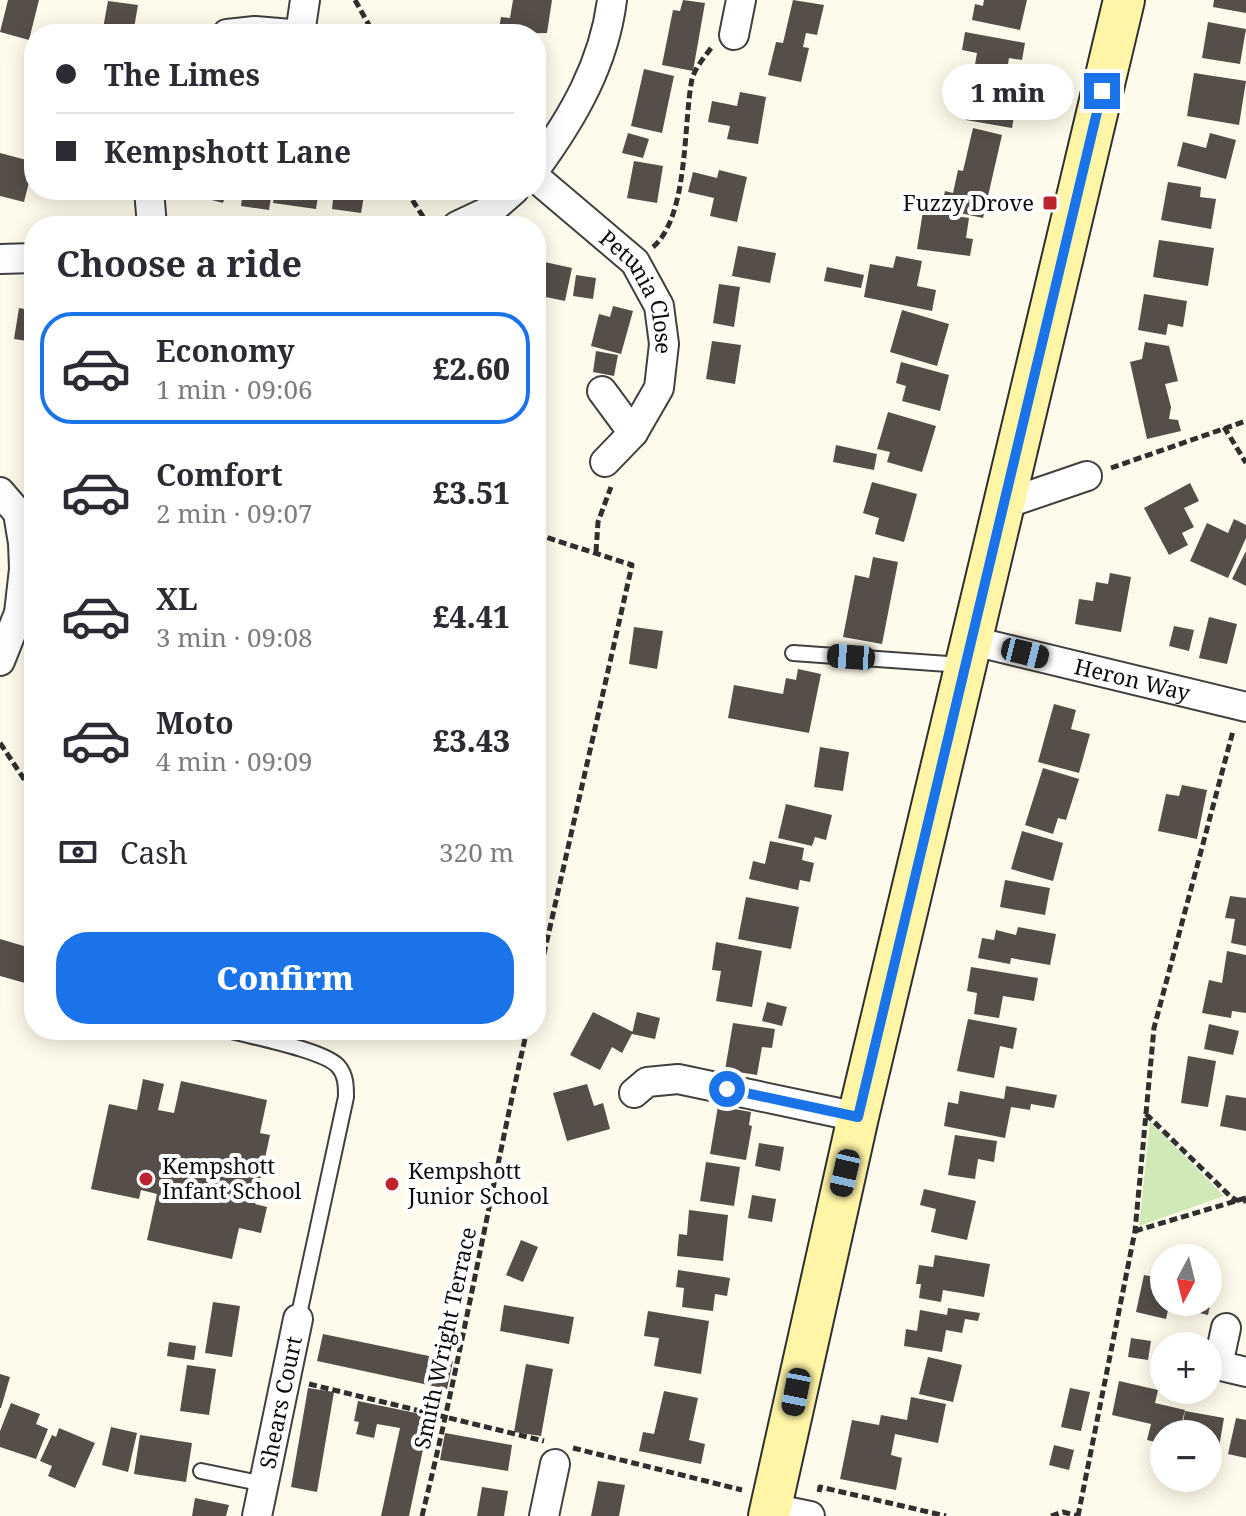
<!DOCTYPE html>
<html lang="en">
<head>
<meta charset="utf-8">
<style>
  :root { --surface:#fff; --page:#f7f7f7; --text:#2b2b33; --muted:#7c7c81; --line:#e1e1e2; --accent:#1a73e8 }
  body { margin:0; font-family:"Noto Serif",serif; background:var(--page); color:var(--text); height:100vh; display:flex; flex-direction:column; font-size:30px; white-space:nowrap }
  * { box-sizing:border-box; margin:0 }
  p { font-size:26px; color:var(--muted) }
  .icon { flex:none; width:44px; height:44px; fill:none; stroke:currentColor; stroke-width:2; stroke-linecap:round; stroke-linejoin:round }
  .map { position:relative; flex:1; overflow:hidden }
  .side { position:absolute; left:24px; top:216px; width:522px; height:824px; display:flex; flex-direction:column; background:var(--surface); border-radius:32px; box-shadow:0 4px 20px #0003 }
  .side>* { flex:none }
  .banner { position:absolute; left:24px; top:24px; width:522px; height:176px; border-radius:32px; box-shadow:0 4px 20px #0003; display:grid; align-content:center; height:176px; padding:0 32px; background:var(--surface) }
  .needle { width:52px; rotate:187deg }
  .fabs { position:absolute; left:1150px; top:1244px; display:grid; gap:16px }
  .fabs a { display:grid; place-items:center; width:72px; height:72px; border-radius:50%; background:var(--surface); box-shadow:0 4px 20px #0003; font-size:40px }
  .end { position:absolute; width:36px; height:36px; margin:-18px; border:10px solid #1a73e8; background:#fff; box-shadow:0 0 0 4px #fff }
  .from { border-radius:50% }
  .bubble { position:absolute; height:56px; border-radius:28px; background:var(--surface); box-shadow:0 4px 20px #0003; font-size:26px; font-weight:800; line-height:56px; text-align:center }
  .car { position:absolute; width:24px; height:48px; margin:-24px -12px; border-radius:10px; box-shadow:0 0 6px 2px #0007; background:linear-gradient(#222 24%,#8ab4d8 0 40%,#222 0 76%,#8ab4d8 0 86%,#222 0) }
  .banner b { display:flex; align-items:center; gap:28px; height:76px; font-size:30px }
  .banner b+b { border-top:2px solid var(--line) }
  .banner i { width:20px; height:20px; background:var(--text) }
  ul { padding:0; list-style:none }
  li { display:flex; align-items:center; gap:24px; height:112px; margin:0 16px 12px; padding:0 16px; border:4px solid transparent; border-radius:32px }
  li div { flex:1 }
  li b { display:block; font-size:30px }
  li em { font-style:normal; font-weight:800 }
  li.current { border-color:var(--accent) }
  li>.icon { width:72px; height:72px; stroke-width:1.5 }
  h2 { padding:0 32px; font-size:36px; line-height:96px }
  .pay { display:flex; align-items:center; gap:20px; height:88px; padding:0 32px; font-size:30px }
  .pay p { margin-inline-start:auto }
  .action { display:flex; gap:16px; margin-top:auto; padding:16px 32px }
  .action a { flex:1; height:92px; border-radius:32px; background:var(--accent); color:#fff; font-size:32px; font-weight:800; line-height:92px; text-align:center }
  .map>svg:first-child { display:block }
</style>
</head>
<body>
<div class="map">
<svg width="1246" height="1516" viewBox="0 0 1246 1516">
  <rect width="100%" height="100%" fill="#fffbec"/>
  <path fill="#d1e9b6" d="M1150,1121L1224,1196L1139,1226Z"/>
  <path fill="#554e49" d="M8,0H39L29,40L0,32Z
    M513,0H552L547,33L498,34L501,17L510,18Z
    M683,0L705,3L693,71L662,65L673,10L680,11Z
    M793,0L824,5L817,35L806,33L803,47L809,48L801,82L768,75L776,42L783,43Z
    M984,0H1027L1020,30L972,20L975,4L983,6Z
    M1214,0H1246V13L1213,7Z
    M108,1L138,5L133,34H102Z
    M1208,22L1246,29L1240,64L1202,58Z
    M965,32L1025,43L1022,60L1009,58L1005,82L973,76L977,53L962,50Z
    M644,69L674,76L662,133L631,126Z
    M1194,73L1246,81L1239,125L1187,116Z
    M963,84L1018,93L1012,128L966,120L968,103L960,102Z
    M740,92L766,97L758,144L727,139L730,126L708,122L712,101L737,106Z
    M973,128L1002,135L983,218L941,209L945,191L953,193L958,170L963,171Z
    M628,133L649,139L643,158L622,153Z
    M1210,133L1236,140L1226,179L1177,166L1183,142L1206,148Z
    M0,153L34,162L24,202L0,196Z
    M634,161L663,166L657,203L627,198Z
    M719,170L747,177L737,222L710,216L714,198L688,192L693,172L717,178Z
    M1168,182L1201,187L1200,197L1216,199L1211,229L1161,220Z
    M63,190H100L98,199Z
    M182,190H227L223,203L182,192Z
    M243,190H272L269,210L241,206Z
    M275,190H319L316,209L273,203Z
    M334,190H365L361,213L332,209Z
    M923,211L969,218L966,238L973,239L970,256L917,249Z
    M536,239L542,240L538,263L536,262Z
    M1159,240L1214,248L1208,286L1153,277Z
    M738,246L776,253L770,283L732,276Z
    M896,256L922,261L917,286L936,290L932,311L864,297L870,264L893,268Z
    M540,261L572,268L565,301L536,295Z
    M827,267L864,275L861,288L824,281Z
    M576,275L596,278L593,299L573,296Z
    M719,284L740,287L734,327L713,323Z
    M1144,294L1187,301L1183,327L1168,324L1166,335L1138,330Z
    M613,306L633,311L621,354L591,346L599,314L610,317Z
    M19,308L34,311V342L14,339Z
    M902,310L949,324L937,366L890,352Z
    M712,341L741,345L735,384L706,379Z
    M1145,342L1169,346L1178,381L1165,384L1171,407L1169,419L1178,420L1181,431L1147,439L1130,362L1142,359Z
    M596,351L618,355L614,376L593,372Z
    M901,362L949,375L940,411L902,401L906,386L896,383Z
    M888,412L936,426L922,472L887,462L890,452L877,449Z
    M836,445L877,454L874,470L833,462Z
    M872,482L917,494L904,542L875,534L879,518L863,513Z
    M1190,483L1199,501L1184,508L1194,527L1182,533L1188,545L1169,555L1144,508Z
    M1234,519L1246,525V538L1228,578L1190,561L1207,523L1228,533Z
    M1246,551V586L1232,579Z
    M873,557L898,562L882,644L843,637L855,575L869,578Z
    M1110,573L1131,577L1121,632L1075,624L1079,599L1093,601L1096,582L1108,584Z
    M1209,617L1237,624L1227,664L1199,658Z
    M1174,626L1194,630L1189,651L1169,646Z
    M634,627L663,631L657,669L629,664Z
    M798,669L821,674L809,733L728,718L734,685L783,694L786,678L796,680Z
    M1054,704L1076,710L1071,729L1090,734L1079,773L1038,762Z
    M820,747L849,752L843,791L814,787Z
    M1043,768L1079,779L1066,820L1058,818L1053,834L1025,825Z
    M1182,785L1207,790L1197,839L1158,831L1166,794L1179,796Z
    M786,804L832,815L826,840L815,837L812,846L778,838Z
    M1022,831L1063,843L1053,881L1011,869Z
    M770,841L804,848L802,860L814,863L810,882L800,880L798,890L749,879L753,861L765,864Z
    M1005,880L1050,888L1045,915L1000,907Z
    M1230,896L1246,898V946L1231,943L1235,919L1225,918Z
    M746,897L799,907L791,949L738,939Z
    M1018,927L1056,934L1050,965L1011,958L1010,964L978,958L982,938L994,940L996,930L1016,935Z
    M0,939L34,949L25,983L0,976Z
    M716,942L762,951L752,1007L716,1001L721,971L712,970Z
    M1227,951L1246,955V1013L1232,1011L1231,1018L1202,1013L1209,980L1222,983Z
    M971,967L1038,978L1034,1001L1003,996L999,1018L974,1014L977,993L967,991Z
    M767,1002L787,1007L782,1026L762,1021Z
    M593,1012L633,1032L622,1053L612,1047L600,1070L570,1055Z
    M637,1012L660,1018L655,1039L632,1034Z
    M968,1019L1017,1028L1013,1049L1000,1046L994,1078L957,1071Z
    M733,1023L775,1029L772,1048L762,1047L757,1075L725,1070Z
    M1209,1024L1239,1031L1233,1055L1204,1049Z
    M1188,1056L1216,1061L1208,1107L1181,1103Z
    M143,1079L164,1084L158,1110L174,1113L181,1081L267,1100L260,1133L270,1135L255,1204L267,1207L261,1233L239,1228L232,1259L147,1240L157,1194L141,1190L139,1199L91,1189L109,1104L137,1110Z
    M587,1084L594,1106L603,1103L610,1129L567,1141L553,1093Z
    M1006,1086L1057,1095L1054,1108L1031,1104L1030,1110L1011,1107L1005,1138L944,1126L948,1102L958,1104L960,1091L1004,1099Z
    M1226,1095L1246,1098V1131L1220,1126Z
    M718,1106L751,1112L749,1125L752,1126L746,1160L710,1154Z
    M955,1135L997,1141L994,1162L978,1159L975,1179L948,1175Z
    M759,1143L784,1147L780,1171L755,1166Z
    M706,1162L740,1167L734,1206L700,1201Z
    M924,1189L976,1201L967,1240L931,1232L936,1209L920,1205Z
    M752,1195L776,1199L772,1222L748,1218Z
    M689,1210L728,1215L723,1261L677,1256L679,1234L687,1235Z
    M521,1240L538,1247L523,1282L506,1275Z
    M935,1255L990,1264L984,1297L943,1290L941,1302L919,1298L921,1284H916L919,1265L933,1267Z
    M678,1270L730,1278L727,1296L715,1294L713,1311L682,1307L684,1288L676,1287Z
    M1144,1275L1164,1279V1302H1208V1276L1216,1278L1208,1315L1169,1306L1166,1319L1136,1312Z
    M213,1302L240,1306L232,1357L205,1353Z
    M504,1305L574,1317L569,1344L500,1331Z
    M948,1308L980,1313L978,1321L965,1319L962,1333L946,1330L942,1352L904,1346L906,1329L917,1331L920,1310L947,1315Z
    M648,1311L709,1321L701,1374L654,1366L659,1338L644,1336Z
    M323,1334L453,1361L447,1389L317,1361Z
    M1131,1338L1151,1341L1148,1360L1128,1357Z
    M169,1342L196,1346L194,1360L167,1356Z
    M928,1357L962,1365L953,1402L919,1394Z
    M526,1364L553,1369L541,1436L514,1432Z
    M187,1365L216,1369L209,1415L180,1411Z
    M0,1374L10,1377L1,1408H0Z
    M1119,1381L1158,1390L1155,1403L1185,1410L1179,1434H1164V1444L1147,1440L1151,1424L1112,1415Z
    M308,1388L334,1392L317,1492L291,1487Z
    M1070,1388L1090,1392L1081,1431L1061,1427Z
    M664,1391L698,1398L689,1440L705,1444L701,1464L639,1451L643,1432L654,1434Z
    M911,1397L946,1404L938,1443L895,1434L891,1455L902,1458L896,1490L840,1479L852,1420L879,1425L881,1415L907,1420Z
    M358,1401L430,1416L409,1516H381L400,1428L377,1424L374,1438L356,1434L359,1422L354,1421Z
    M11,1403L40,1414L36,1424L48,1429L36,1459L0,1447V1431Z
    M1185,1411L1224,1418L1218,1453L1208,1452V1434H1181Z
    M1236,1418L1246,1420V1458L1228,1454Z
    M111,1427L137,1433L128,1472L102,1465Z
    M59,1428L95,1443L75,1488L48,1476L52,1466L40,1461L52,1435L56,1437Z
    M445,1433L512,1445L508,1471L440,1460Z
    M140,1435L192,1443L186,1482L134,1474Z
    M1054,1445L1074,1450L1069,1470L1049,1465Z
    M598,1481L625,1485L619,1516H591Z
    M482,1487L508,1491L504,1516H477Z
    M195,1498L229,1505L226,1516H192Z"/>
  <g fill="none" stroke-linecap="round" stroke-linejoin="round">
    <g stroke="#404040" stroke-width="18">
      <path id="lane" d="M793,653L962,665
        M228,1030C253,1037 323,1050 338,1066C346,1075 346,1086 346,1097L298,1319
        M201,1471L264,1484"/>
    </g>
    <g stroke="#404040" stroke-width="32">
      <g id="street">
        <path d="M227,34L255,31L291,34"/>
        <path d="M300,34L305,0"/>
        <path d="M734,35L741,0"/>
        <path d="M536,168C573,117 604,64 612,0"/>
        <path id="s1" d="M536,178L635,262L659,306L664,344L659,388L633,433L605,462"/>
        <path d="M149,190L152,226"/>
        <path d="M457,226L491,210L514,190"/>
        <path d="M0,259L34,258"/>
        <path d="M602,391L633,433"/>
        <path d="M0,492L18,513L23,543L24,569L19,613L0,661"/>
        <path d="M1005,504L1087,476"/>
        <path id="s2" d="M973,641L1246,707"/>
        <path d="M634,1093L647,1082L678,1079L858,1117"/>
        <path d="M1208,1363L1246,1372"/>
        <path d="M1218,1365L1226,1328"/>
        <path d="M771,1508L810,1516"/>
        <path id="s3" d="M257,1516L298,1319"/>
        <path d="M544,1516L555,1464"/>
      </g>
    </g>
    <g stroke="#2f2f2f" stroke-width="44">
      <path id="secondary" d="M769,1516L858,1117L1124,0"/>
    </g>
    <path stroke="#2f2f2f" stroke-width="5" stroke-dasharray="8 4" stroke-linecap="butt" d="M355,0L374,34
      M364,34L371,30
      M406,190L429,226
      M653,247C689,216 683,124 692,79C695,68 705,56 712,47
      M1224,427L1246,463
      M1111,468L1246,421
      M536,534L632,565L536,989
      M596,552L598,522L611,487
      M0,743L34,794
      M1146,1114L1231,1197L1236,1200L1246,1201
      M1135,1231L1246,1198
      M309,1384L544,1441
      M573,1448L742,1490
      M819,1492L820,1487L946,1516
      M422,1516C462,1355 490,1192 527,1030
      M1051,1516L1063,1512L1078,1516
      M1078,1516L1135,1231L1154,1028L1233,731"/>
    <use href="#lane" stroke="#fff" stroke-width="14"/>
    <use href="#street" stroke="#fff" stroke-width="28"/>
    <use href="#secondary" stroke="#fff5a7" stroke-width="40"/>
  </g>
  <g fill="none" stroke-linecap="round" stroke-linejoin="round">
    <path stroke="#1a73e8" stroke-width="10" d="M727,1089L858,1117L1102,91"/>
  </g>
  <g fill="#bc252d" stroke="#fff" stroke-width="3">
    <rect x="1042" y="195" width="16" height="16" rx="4"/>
    <circle cx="146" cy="1179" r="8"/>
    <circle cx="392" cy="1184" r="8"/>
  </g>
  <g text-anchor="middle" stroke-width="8" stroke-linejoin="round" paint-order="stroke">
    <g font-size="22" fill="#0d0d0d" stroke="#fff" text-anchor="start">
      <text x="1034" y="211" text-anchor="end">Fuzzy Drove</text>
      <text x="162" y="1174">Kempshott<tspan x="162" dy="25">Infant School</tspan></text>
      <text x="408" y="1179">Kempshott<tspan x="408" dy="25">Junior School</tspan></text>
    </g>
    <g font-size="22" fill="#0d0d0d" stroke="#fff">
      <text dy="8" stroke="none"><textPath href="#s1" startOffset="158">Petunia Close</textPath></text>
      <text dy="8" stroke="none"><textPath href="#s2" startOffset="164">Heron Way</textPath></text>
      <text transform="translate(445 1338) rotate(-78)" y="8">Smith Wright Terrace</text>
      <text dy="8" stroke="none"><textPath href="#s3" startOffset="116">Shears Court</textPath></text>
    </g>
  </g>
</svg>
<div class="fabs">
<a><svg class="needle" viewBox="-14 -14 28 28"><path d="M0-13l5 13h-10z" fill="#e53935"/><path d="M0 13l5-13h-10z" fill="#7c7c81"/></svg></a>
<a>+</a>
<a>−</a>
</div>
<i class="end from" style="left:727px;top:1089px"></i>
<i class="end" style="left:1102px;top:91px"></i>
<div class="bubble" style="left:942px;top:64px;width:132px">1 min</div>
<i class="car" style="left:1025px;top:653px;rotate:104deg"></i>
<i class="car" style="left:851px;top:657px;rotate:274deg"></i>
<i class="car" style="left:845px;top:1173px;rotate:193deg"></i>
<i class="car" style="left:796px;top:1392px;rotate:191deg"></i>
<div class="banner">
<b><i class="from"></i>The Limes</b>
<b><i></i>Kempshott Lane</b>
</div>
<section class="side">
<h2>Choose a ride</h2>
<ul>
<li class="current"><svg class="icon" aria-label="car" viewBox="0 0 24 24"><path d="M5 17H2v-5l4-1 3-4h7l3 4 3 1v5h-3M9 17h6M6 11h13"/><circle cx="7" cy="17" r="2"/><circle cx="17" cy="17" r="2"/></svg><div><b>Economy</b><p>1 min · 09:06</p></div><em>£2.60</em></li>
<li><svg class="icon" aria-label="car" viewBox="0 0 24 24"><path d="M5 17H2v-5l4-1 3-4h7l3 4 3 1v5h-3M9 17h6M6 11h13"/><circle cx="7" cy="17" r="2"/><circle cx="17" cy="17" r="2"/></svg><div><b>Comfort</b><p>2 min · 09:07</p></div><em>£3.51</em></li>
<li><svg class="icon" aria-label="car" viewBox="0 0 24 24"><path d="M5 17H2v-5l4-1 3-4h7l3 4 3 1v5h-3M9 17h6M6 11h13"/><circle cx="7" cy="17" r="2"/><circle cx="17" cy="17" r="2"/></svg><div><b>XL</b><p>3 min · 09:08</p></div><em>£4.41</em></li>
<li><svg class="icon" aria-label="car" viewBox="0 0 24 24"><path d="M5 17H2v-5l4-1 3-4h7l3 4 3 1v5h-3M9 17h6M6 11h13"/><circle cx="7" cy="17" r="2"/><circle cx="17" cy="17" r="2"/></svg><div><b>Moto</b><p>4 min · 09:09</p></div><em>£3.43</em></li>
</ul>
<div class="pay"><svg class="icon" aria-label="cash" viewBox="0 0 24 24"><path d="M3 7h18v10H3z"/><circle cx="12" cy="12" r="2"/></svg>Cash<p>320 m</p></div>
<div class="action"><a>Confirm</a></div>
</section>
</div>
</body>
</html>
